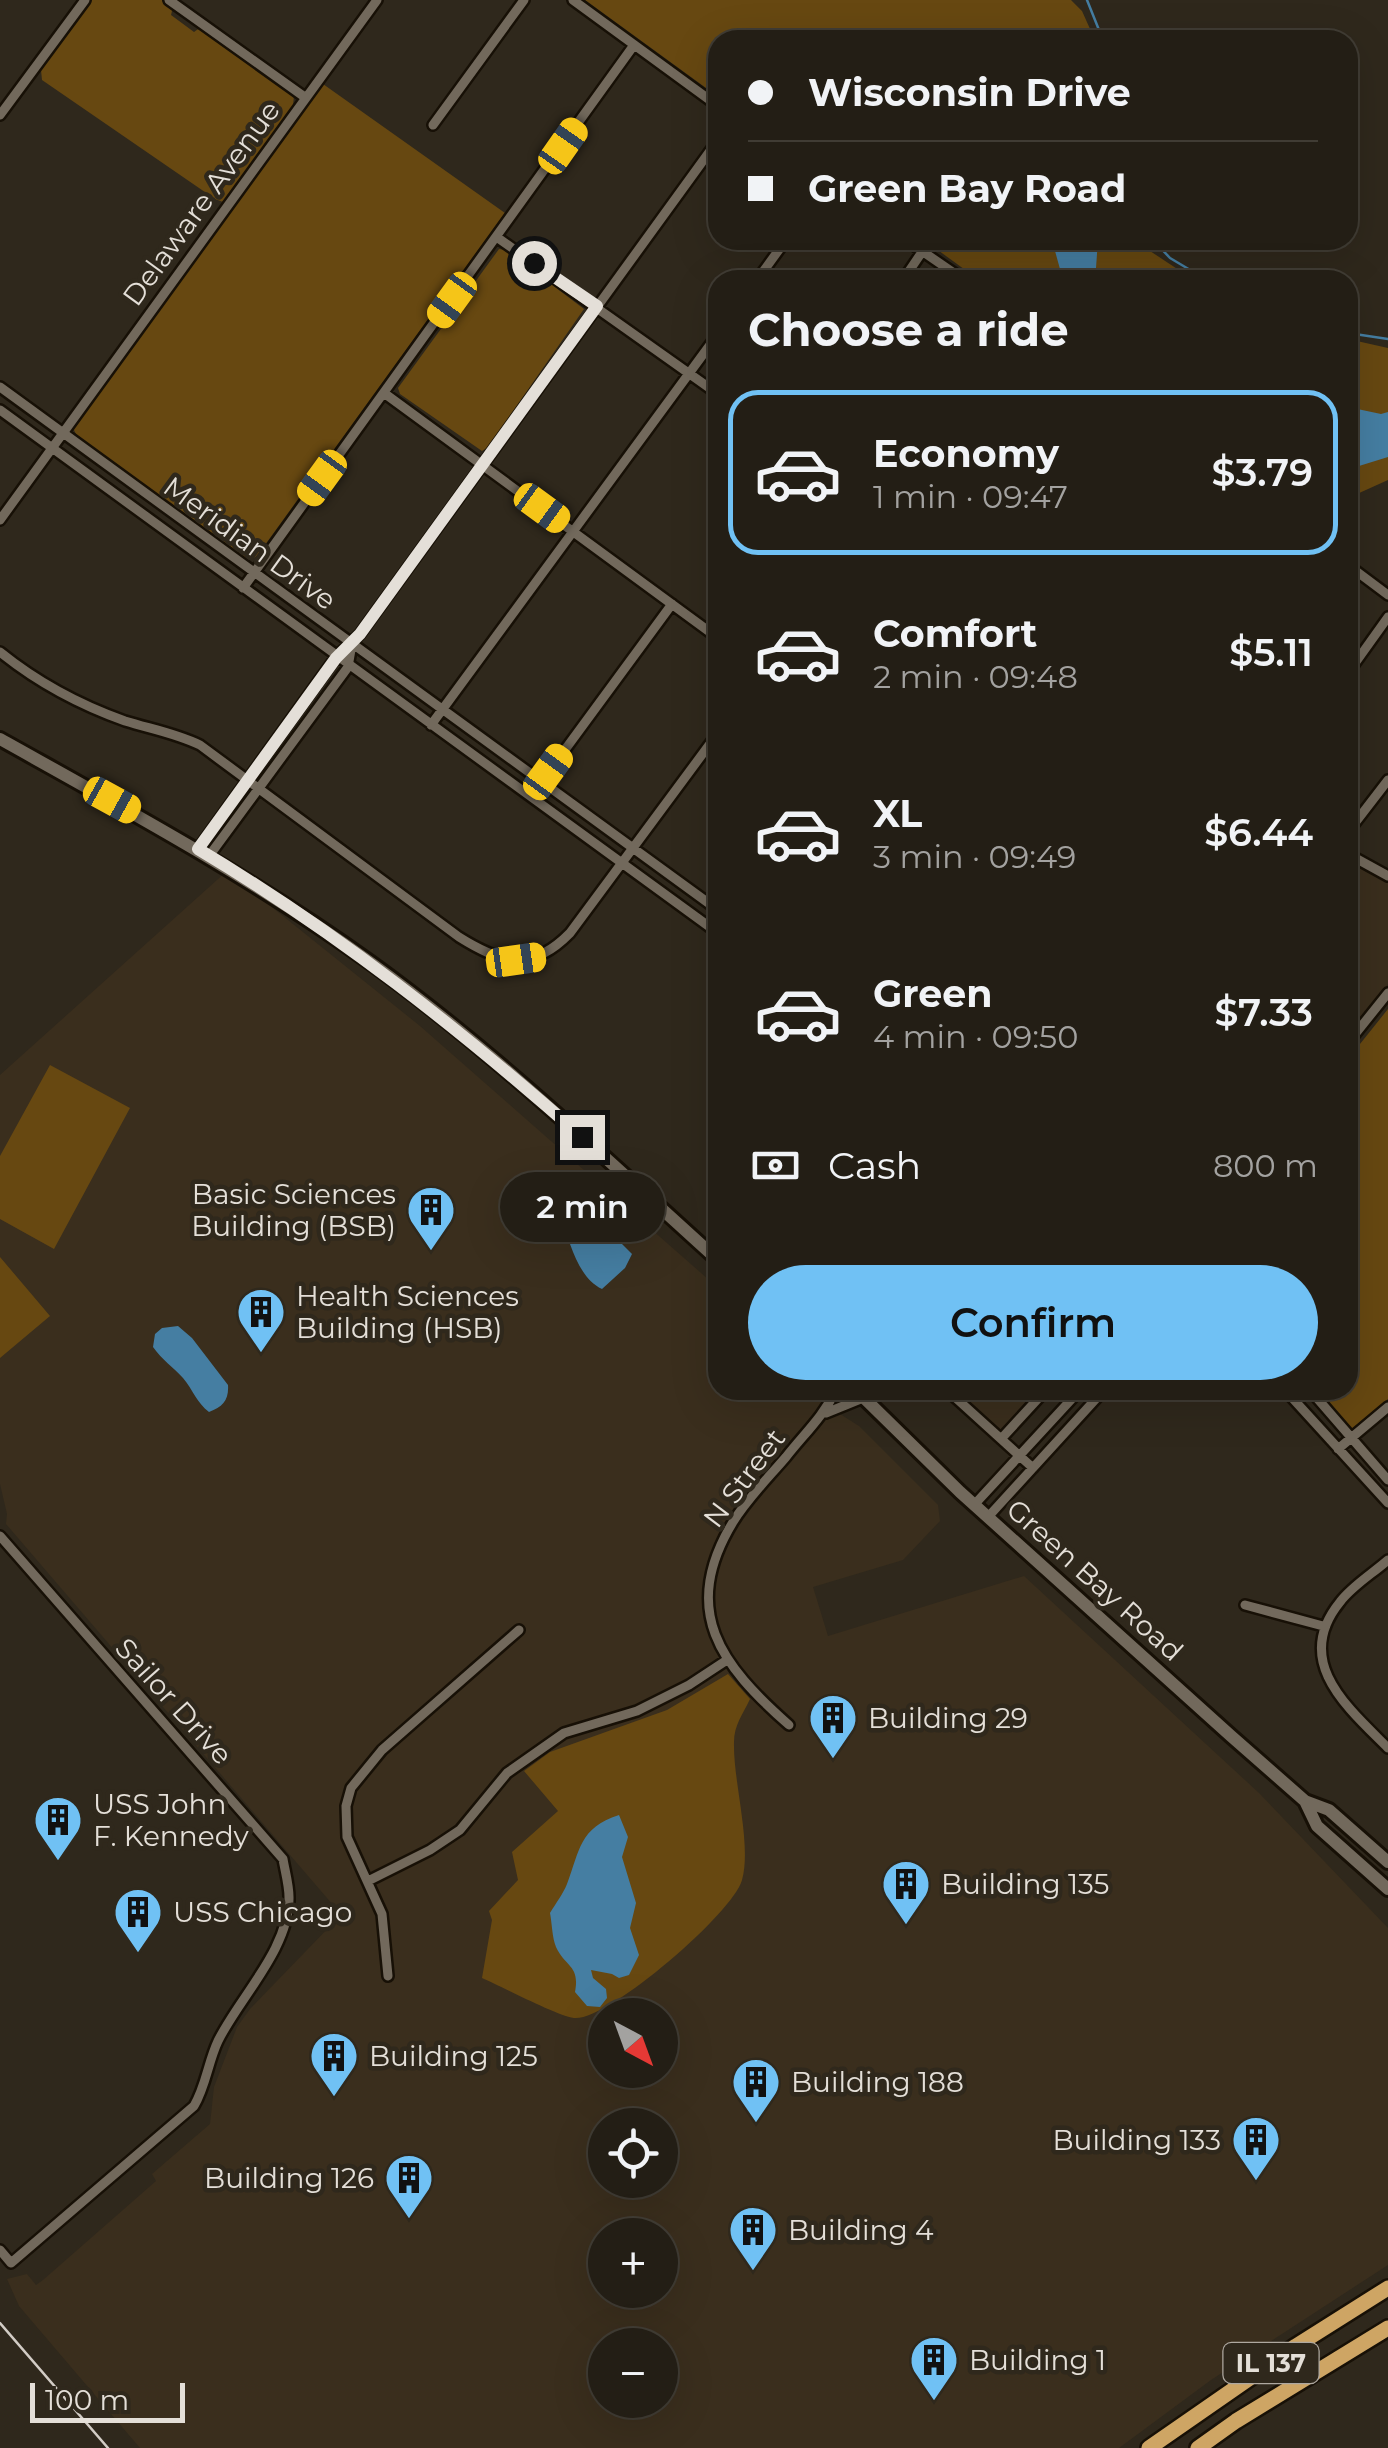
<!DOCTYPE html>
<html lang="en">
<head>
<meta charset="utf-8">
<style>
  :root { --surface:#231e15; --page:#2f2b22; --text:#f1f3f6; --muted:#a3a2a0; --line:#403c34; --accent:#70c1f4 }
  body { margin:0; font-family:Montserrat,sans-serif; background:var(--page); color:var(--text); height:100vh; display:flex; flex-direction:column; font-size:38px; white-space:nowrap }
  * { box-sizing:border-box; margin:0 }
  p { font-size:32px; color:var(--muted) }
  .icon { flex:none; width:55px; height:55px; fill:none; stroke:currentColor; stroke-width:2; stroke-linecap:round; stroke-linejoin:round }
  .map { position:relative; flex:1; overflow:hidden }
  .details { position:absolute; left:708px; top:270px; width:650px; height:1130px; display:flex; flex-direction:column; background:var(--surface); border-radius:30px; box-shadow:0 10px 40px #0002,0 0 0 2px var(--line) }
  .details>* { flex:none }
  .banner { position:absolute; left:708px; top:30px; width:650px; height:220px; border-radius:30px; box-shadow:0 10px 40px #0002,0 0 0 2px var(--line); display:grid; align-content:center; height:220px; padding:0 40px; background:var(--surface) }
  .needle { width:65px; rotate:139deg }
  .fabs { position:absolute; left:588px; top:1998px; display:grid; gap:20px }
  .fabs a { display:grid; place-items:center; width:90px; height:90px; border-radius:50%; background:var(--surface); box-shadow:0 10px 40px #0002,0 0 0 2px var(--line); font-size:50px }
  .scale { position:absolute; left:30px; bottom:25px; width:155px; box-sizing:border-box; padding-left:10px; border:5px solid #e4dfd8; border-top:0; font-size:28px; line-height:35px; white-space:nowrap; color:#e4dfd8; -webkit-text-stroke:8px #2f281c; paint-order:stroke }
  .end { position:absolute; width:45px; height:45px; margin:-22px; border:12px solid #e4dfd8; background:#111; box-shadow:0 0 0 5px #111 }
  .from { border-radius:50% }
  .bubble { position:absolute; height:70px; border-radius:35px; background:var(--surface); box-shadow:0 10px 40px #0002,0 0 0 2px var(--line); font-size:32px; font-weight:600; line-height:70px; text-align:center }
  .car { position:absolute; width:30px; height:60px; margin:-30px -15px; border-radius:12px; box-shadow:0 0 8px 2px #0007; background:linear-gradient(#f5c518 24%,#345 0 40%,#f5c518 0 76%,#345 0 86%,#f5c518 0) }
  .banner b { display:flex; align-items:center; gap:35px; height:95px; font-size:38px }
  .banner b+b { border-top:2px solid var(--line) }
  .banner i { width:25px; height:25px; background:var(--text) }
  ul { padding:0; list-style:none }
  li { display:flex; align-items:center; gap:30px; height:165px; margin:0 20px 15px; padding:0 20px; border:5px solid transparent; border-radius:30px }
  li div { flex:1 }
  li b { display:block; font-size:38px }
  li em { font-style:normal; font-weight:600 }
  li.selected { border-color:var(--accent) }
  li>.icon { width:90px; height:90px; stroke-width:1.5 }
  h2 { padding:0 40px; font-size:45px; line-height:120px }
  .pay { display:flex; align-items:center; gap:25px; height:110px; padding:0 40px; font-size:38px }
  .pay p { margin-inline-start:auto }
  .primary-button { display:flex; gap:20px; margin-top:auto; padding:20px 40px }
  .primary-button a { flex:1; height:115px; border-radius:60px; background:var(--accent); color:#111; font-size:40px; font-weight:600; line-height:115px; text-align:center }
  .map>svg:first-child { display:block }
</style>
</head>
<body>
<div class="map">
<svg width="1388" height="2448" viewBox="0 0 1388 2448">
  <rect width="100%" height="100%" fill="#2f281c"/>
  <path fill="#3a2e1d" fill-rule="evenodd" d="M1348,860L1388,883V984L1348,1034Z
    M227,871L420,1026L717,1287L718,1390H821L840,1414L859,1426L938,1505L940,1521L903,1560L813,1587L828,1636L1024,1576L1259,1793L1388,1928V2265L1211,2380L1119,2448H140L19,2306L7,2279L27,2274L36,2285L43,2280L156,2181L152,2174L210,2124L214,2087L237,2027L250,2009L336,1920L339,1912L6,1524L7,1514L0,1484V1075ZM605,2015H660V2070H605ZM605,2125H660V2180H605ZM605,2235H660V2290H605ZM605,2345H660V2400H605Z
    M953,1390H1041L1001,1432Z"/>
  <path fill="#674811" d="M91,0H166L173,7L171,15L194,32L201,27L294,95L293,106L223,202L215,199L42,80L41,70Z
    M585,0H1071L1082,11L1095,40H718L717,96Z
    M323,84L505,213L257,556L250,560L244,558L78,438L73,428Z
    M924,240H1141L1150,251L1194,280H979Z
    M499,249L506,250L584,309L488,447L482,451L400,394L398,388Z
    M1348,339L1388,348V480L1357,494L1348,508Z
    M1388,1009V1399L1352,1429L1315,1390H1348V1059Z
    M50,1065L130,1108L54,1249L0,1219V1156Z
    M0,1257L50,1316L0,1358Z
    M728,1674L750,1699C743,1714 734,1725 734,1742C733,1782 752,1844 742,1880C733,1913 607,2022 574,2018C555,2015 503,1987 482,1978L492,1920L489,1911L518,1880L512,1852L558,1811L524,1771L550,1752L667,1710Z"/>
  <path fill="#457ea2" d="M1052,240H1098L1096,268L1112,280H1063Z
    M1348,407L1381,414L1388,412V457L1359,466H1348Z
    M579,1201L632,1254L625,1268L602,1289C578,1278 569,1241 562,1218Z
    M178,1326L192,1338L228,1385C229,1400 223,1407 209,1412C197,1403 193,1390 183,1378C173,1367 162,1360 153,1347L155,1334L162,1328Z
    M619,1815L628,1837L622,1857L636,1903L630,1928L639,1955L629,1975L619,1978L612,1974L591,1970L593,1978L606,1989L607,1998L600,2007L587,2006L575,1992C580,1965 566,1968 556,1947C552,1937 552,1923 550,1913C556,1903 563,1894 567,1884C580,1850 579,1828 619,1815Z"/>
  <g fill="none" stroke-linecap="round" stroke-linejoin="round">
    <path stroke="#457ea2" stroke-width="2.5" d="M1087,0L1103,40
      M1153,240L1170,258L1207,280
      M1348,333L1388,339"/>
    <g stroke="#171006" stroke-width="14">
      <path id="minor" d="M169,0L306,98
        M573,0L718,106
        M0,115L85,0
        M433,125L524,0
        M498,238L718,394
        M906,240L964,280
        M757,280L786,240
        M903,280L922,252
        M0,387L718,910
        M384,393L718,638
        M0,410L718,933
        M0,520L377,0
        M1348,565L1388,595
        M243,588L634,45
        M0,652C37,682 80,705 125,721C151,729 175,733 200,745L459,937C502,964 532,972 570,933L718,733
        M1348,673L1388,617
        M431,725L718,334
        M531,796L672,604
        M1348,832L1388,780
        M198,849L336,657L360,634L718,140
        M1348,854L1388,876
        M209,856L348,667L352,644
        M1348,1043L1388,993
        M947,1390L1033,1468
        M1285,1390L1388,1503
        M1310,1390L1388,1480
        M826,1413L863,1398
        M1001,1439L1046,1390
        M1338,1449L1388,1407
        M974,1505L1080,1390
        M988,1517L1104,1390
        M0,1536L283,1859C285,1871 289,1885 289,1897C290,1948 239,1998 218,2041C208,2062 206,2086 194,2106L11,2263L0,2250
        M1388,1560C1372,1574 1352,1586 1340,1602C1292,1661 1347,1707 1388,1748
        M1245,1605L1323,1626
        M789,1725C721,1665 679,1611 733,1522C747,1499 768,1478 786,1457C804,1434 823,1417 836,1390
        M368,1881L430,1850L460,1830L507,1773L564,1733L637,1711L689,1685L727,1660
        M388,1976L382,1914L347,1837L346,1806L351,1788L382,1750L519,1630"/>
    </g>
    <g stroke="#171006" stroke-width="18">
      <path id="secondary" d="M0,739C127,810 253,878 371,963C494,1052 605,1158 718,1260
        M856,1390L960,1492L1231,1736L1305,1801L1329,1810L1388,1862
        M1305,1801L1317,1826L1388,1889"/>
    </g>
    <g stroke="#171006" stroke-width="20">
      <path id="trunk" d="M1149,2448L1296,2346L1388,2288
        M1198,2448L1236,2421L1388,2328"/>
    </g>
    <use href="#minor" stroke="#72695c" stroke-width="9"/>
    <use href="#secondary" stroke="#72695c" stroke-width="12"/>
    <use href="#trunk" stroke="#cea564" stroke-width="15"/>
    <path stroke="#d2ccc5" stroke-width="2.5" d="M0,2323L108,2448"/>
  </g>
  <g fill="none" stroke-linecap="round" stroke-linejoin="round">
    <path stroke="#e4dfd8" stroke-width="12" d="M534,263L597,306L360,634L336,658L198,849C337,932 461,1030 582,1137"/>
  </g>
  <defs>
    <g id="building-pin" transform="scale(2.5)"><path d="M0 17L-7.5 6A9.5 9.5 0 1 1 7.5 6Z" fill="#70c1f4" stroke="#2f281c"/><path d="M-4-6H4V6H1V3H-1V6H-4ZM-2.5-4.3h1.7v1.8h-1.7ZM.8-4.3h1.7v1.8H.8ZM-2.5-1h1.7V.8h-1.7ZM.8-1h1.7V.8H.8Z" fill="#111"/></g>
  </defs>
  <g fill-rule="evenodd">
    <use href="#building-pin" x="431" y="1210"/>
    <use href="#building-pin" x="261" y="1312"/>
    <use href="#building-pin" x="833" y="1718"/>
    <use href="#building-pin" x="58" y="1820"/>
    <use href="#building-pin" x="906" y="1884"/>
    <use href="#building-pin" x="138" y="1912"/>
    <use href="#building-pin" x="334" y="2056"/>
    <use href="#building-pin" x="756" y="2082"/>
    <use href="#building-pin" x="1256" y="2140"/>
    <use href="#building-pin" x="409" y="2178"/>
    <use href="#building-pin" x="753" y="2230"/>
    <use href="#building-pin" x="934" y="2360"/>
  </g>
  <g text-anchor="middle" stroke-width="9" stroke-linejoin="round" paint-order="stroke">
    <rect fill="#2f281c" stroke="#aea8a0" stroke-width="2.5" x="1223.5" y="2343" width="95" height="40" rx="8"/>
    <g font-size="25" font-weight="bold" fill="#e4dfd8">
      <text x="1271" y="2372">IL 137</text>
    </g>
    <g font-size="28" fill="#e4dfd8" stroke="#2f281c">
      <text transform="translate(201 203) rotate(-54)" y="10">Delaware Avenue</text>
      <text transform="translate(250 543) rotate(36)" y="10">Meridian Drive</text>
      <text transform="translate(744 1478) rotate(-53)" y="10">N Street</text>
      <text transform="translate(1095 1580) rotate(42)" y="10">Green Bay Road</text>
      <text transform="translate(174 1701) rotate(48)" y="10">Sailor Drive</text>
    </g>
    <g font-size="28" fill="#e4dfd8" stroke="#2f281c" text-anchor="start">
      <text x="396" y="1204" text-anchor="end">Basic Sciences<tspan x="396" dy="32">Building (BSB)</tspan></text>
      <text x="296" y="1306">Health Sciences<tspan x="296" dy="32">Building (HSB)</tspan></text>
      <text x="868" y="1728">Building 29</text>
      <text x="93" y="1814">USS John<tspan x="93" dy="32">F. Kennedy</tspan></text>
      <text x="941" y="1894">Building 135</text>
      <text x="173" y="1922">USS Chicago</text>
      <text x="369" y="2066">Building 125</text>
      <text x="791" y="2092">Building 188</text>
      <text x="1221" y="2150" text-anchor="end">Building 133</text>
      <text x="374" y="2188" text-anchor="end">Building 126</text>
      <text x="788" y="2240">Building 4</text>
      <text x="969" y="2370">Building 1</text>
    </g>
  </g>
</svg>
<div class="fabs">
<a><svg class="needle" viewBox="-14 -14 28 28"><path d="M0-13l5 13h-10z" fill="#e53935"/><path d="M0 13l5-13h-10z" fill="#a3a2a0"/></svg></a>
<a><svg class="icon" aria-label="locate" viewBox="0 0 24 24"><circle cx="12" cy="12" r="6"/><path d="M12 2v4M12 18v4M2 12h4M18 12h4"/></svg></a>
<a>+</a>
<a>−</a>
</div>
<div class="scale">100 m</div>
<i class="end from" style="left:534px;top:263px"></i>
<i class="end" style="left:582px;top:1137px"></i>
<div class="bubble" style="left:500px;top:1172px;width:165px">2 min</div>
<i class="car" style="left:563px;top:146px;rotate:35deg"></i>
<i class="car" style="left:452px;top:300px;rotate:216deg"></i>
<i class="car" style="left:322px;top:478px;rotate:216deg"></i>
<i class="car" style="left:542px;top:508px;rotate:126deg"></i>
<i class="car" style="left:548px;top:772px;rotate:36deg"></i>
<i class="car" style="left:112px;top:800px;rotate:119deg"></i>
<i class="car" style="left:516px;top:960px;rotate:82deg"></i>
<div class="banner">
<b><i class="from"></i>Wisconsin Drive</b>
<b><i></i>Green Bay Road</b>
</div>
<section class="details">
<h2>Choose a ride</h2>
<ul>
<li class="selected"><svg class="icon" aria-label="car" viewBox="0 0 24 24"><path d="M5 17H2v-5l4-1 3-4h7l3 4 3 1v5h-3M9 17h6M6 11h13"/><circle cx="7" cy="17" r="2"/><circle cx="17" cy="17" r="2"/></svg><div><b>Economy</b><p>1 min · 09:47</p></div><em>$3.79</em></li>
<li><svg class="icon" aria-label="car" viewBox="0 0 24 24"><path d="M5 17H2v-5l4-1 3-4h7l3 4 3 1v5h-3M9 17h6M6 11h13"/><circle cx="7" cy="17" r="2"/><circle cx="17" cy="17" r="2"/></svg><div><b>Comfort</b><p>2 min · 09:48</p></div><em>$5.11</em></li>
<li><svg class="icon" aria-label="car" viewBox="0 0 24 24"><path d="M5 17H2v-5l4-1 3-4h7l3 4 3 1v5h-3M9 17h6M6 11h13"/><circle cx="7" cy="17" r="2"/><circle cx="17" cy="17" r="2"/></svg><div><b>XL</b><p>3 min · 09:49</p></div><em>$6.44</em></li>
<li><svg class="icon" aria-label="car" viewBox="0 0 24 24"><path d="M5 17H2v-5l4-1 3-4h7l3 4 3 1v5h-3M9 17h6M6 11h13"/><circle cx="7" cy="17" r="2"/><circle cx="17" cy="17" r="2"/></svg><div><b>Green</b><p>4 min · 09:50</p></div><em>$7.33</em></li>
</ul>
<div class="pay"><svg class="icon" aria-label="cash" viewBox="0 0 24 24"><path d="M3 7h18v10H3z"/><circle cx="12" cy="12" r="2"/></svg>Cash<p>800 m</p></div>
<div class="primary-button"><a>Confirm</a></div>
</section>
</div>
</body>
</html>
